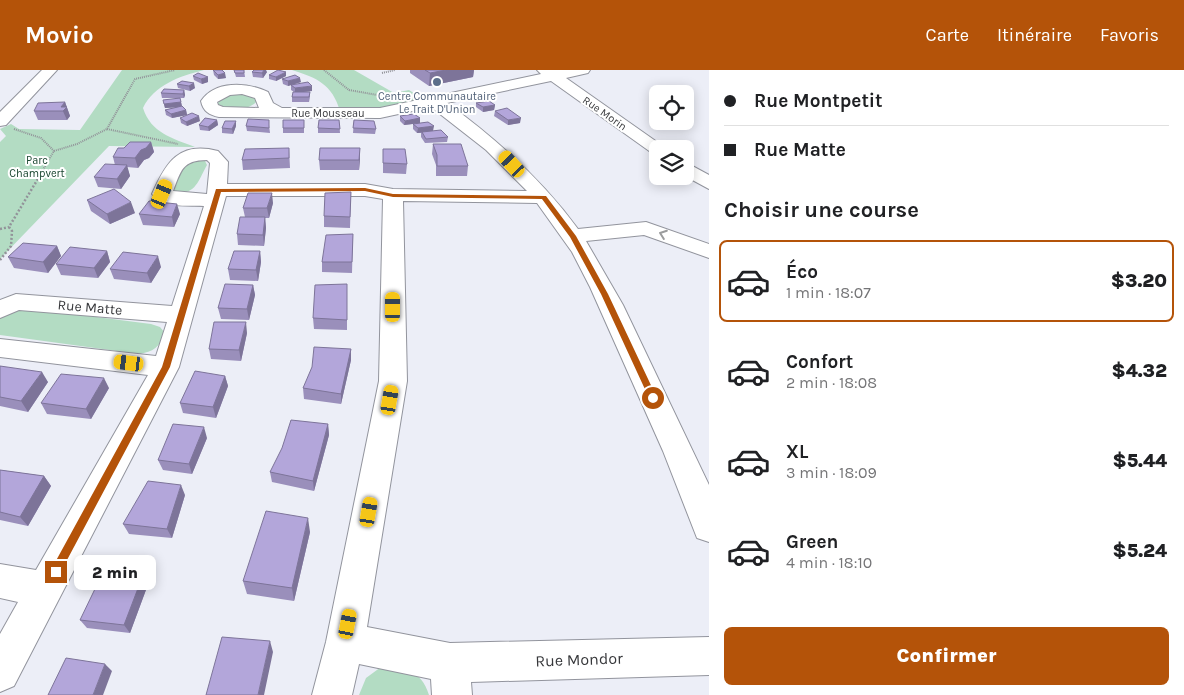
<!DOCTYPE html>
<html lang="fr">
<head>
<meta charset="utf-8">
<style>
  :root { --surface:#fff; --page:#f2f2f2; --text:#202124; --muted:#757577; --line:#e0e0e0; --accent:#b45309 }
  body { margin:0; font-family:Karla,sans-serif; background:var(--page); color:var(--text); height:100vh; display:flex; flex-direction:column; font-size:19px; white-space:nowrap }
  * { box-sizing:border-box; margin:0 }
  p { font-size:16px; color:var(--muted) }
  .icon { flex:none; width:28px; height:28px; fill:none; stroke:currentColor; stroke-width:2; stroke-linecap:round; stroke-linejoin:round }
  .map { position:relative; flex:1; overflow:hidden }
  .details { display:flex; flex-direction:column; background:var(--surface); width:475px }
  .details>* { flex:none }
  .banner { display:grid; align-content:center; height:110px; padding:0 15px; background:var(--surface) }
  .controls { position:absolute; left:649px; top:15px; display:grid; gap:10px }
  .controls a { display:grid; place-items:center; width:45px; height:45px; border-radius:8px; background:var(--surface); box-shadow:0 2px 12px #0003; font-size:25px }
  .end { position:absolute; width:22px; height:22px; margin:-11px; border:6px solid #b45309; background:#fff; box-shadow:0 0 0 2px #fff }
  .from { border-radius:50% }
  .bubble { position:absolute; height:35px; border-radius:8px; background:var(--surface); box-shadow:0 2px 12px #0003; font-size:16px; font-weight:800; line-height:35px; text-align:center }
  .car { position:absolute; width:15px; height:30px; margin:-15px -8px; border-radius:6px; box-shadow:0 0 4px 1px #0007; background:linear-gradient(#f5c518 24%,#345 0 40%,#f5c518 0 76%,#345 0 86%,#f5c518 0) }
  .banner b { display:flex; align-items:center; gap:18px; height:48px; font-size:19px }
  .banner b+b { border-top:1px solid var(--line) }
  .banner i { width:12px; height:12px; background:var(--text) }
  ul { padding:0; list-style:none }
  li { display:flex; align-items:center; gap:15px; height:82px; margin:0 10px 8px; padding:0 5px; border:2px solid transparent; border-radius:8px }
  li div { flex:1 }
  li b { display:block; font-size:19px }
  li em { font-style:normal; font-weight:800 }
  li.current { border-color:var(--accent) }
  li>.icon { width:45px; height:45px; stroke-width:1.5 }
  h2 { padding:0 15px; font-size:22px; line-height:60px }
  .button { display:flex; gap:10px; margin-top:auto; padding:10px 15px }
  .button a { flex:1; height:58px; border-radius:8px; background:var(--accent); color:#fff; font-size:20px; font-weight:800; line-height:58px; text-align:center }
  header { display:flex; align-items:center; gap:30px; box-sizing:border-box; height:70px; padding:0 25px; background:var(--accent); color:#fff }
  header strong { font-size:24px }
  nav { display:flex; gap:28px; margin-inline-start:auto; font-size:18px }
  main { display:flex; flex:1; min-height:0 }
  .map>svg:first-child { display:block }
</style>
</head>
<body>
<header>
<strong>Movio</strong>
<nav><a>Carte</a><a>Itinéraire</a><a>Favoris</a></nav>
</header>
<main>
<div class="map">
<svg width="709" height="625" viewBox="0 0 709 625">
  <rect width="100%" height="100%" fill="#eceef7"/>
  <path fill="#b3dcc3" d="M122,0H204C180,6 154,15 143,38C151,63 172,68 195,77L109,76L0,189V72L6,66L0,59L11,54L19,59L80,60Z
    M292,0H354L394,23L409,20L425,30L379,41H340C332,14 317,8 292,0Z
    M234,23L252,25L258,30C250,41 228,42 218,34L219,29Z
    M204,89L207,95C197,113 196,125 172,123L184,93Z
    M26,238L151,254L160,257L165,263C160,277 153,282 139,284L0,265V245Z
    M381,597C404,600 421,598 429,625H359L366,608Z"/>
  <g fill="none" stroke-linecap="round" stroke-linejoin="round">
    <g stroke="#92949d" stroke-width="2">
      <path id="minor" d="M42,0H57L6,55L0,56V42Z
        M537,0H590L588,3L566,8L667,79H658V84L652,83L551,11L447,33C498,70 542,110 578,159L646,152L709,174V188L644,165L586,171L623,235L709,415V472L697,468L663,381L590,217L572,182L537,133L403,131L407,311L367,557L450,573L709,567V605L471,612L472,625H432L431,609L359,594L352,625H312L326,572L379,311L383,129L365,126H226L179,297L14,616L0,622V564L18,532L0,528V494L36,500L148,305L0,287V269L156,286L167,252L19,240L0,248V230L16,224L172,236L204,136C188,135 162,139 152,124C166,92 179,71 218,81L228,92L227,114H365L393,119L527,121L486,80L431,37L380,48L219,47C209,45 203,41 201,31C215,10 247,12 268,22L273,33L282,38H380L541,4ZM242,24L255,28L259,38L223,37L218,35L217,32L230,25ZM207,90L210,93L207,124L173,121C181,101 182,90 207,90Z
        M685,92L709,105V119L685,106Z"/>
    </g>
    <path stroke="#929399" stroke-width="2" stroke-dasharray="1 1" stroke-linecap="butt" d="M324,0L349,20L383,26
      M382,3L395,0
      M14,59L41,68L54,81L41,103
      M107,59L178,74
      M54,81L77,74L107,59L135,9L175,0"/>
    <path stroke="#929399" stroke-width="2.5" stroke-dasharray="2 2" stroke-linecap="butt" d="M0,159L9,157
      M0,190L11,176L12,161L9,157L42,102"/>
    <use href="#minor" fill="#fff" fill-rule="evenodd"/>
  </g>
  <path fill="#9a8fbb" d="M213,0L226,8L218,9L214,5Z
    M234,0H244L245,7H236Z
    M410,0H474L473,7L429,16L410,3Z
    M252,2H267L263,8L253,7Z
    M269,5L286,6L276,11L269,9Z
    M193,6L208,12L202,14L194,10Z
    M282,9L301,12L292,15L312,21L302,22H310V27L309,32H292V27L294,22L291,20V15L288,16L283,14Z
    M182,11L195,18L190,21L178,18L177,14Z
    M184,20L185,25L184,28H180L182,36L186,40L187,45L172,48L166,45L165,40L177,37L165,38L164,34L177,28H162L161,23Z
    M65,32L70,46L67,50H38L34,41Z
    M476,33L495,35L494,40L483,42L476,37Z
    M495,41L520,53L508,55L494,46Z
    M400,46L420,48V53L433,61L448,67L447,72L425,73L421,67V63H417L413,59V54L404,55L400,51Z
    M180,48L200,51L187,56L181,53Z
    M217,50L218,55L209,61L200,60L199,55Z
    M304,50V63H283V58Z
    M339,50L340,63H318V58Z
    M354,50L376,59L375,64L353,63Z
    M269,55L270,63L247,61L246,56Z
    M236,56L233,64L222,63V58Z
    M151,72L154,82L149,88L144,90L138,98L127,97L130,106L121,119L98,117L94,107L115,95L113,87L124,78Z
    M433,74L468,96L467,106H436V95L432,84Z
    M289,78L290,98L243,100L242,90Z
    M360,78V88L359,100H320L319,90Z
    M383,79L407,94L406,104L383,103Z
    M351,122L350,158L324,157V146Z
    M87,130L135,143L110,154L91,141Z
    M273,133L269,148H265L266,158L264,176L238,175L237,164L245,147L243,138Z
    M139,144H180L174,157L143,155Z
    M353,164L352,203L322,202V192Z
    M57,176L61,186L48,203L14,198L8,187Z
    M107,181L110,192L98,208L61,205L56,194Z
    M260,181L261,192L258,211L230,210L228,199Z
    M161,197L151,213L114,209L110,199Z
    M347,214V260L314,259L313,248Z
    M253,215L255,225L249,250L221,249L218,238Z
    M247,263L241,291L211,289L209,279Z
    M351,279V290L341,334L304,329L303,318Z
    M0,296L48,312L28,342L0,336Z
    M225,306L228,316L216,348L183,343L180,333Z
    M109,318L91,349L47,344L41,333Z
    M328,354L329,365L314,421L272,412L270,402Z
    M207,368L192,404L163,400L158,390Z
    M0,400L44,406L51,416L28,456L0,450Z
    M185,425L172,468L129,464L123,454Z
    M310,462L294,531L247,524L243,511Z
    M145,500L150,509L130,563L87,558L80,550Z"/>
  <path fill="#7d7499" d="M264,0H266L267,2L263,8L262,3Z
    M446,0H474L473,7L429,16L430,3Z
    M286,2V6L276,11V7Z
    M225,3L226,8L218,9V5Z
    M208,7V12L202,14L201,9Z
    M300,8L301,12L288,16V11Z
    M194,13L195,18L190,21L189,16Z
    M312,16V21L295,23V18Z
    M184,20L185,25L184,28L183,24Z
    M65,32L70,46L67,50L61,37Z
    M181,32L182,37L165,38L164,34Z
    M495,35L494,40L483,42V37Z
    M186,40L187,45L172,48L171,44Z
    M199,46L200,51L187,56L186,52Z
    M420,48V53L404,55L405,51Z
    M521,48L520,53L508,55V50Z
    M217,50L218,55L209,61L208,57Z
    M236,51V56L233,64L232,59Z
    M434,56L433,61L417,63L418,58Z
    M151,72L154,82L149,88L144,90L138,98L135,88L141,80Z
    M360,78V88L359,100V90Z
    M127,95L130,106L121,119L117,109Z
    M272,123L273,133L269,148L267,138Z
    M131,132L135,143L110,154L107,144Z
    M177,134L180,144L174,157L172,147Z
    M265,147L266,158L264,176L263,165Z
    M57,176L61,186L48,203L43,192Z
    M107,181L110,192L98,208L94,198Z
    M260,181L261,192L258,211L256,200Z
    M158,186L161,197L151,213L147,203Z
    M253,215L255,225L249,250L247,239Z
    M246,252L247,263L241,291L239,280Z
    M351,279V290L341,334V324Z
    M42,302L48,312L28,342L21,331Z
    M225,306L228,316L216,348L213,337Z
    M104,308L109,318L91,349L86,339Z
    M328,354L329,365L314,421L313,411Z
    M204,357L207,368L192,404L189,394Z
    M44,406L51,416L28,456L20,447Z
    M181,415L185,425L172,468L167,459Z
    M308,448L310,462L294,531L292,518Z
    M145,500L150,509L130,563L124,555Z
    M270,571L273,582L264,625H258Z
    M105,594L112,601L103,625H93Z"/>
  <path fill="#b3a6da" stroke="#7d7499" d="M213,0H222L225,3L218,5Z
    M234,0H244V3H235Z
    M254,0H264L262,3L252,2Z
    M278,0L286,2L276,7L269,5Z
    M425,0H446L430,3Z
    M198,3L208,7L201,9L193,6Z
    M295,5L300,8L288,11L282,9Z
    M182,11L194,13L189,16L177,14Z
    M308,12L312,16L295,18L291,15Z
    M164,19L184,20L183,24L161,23Z
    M293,22H310L309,27H292Z
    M180,28L181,32L164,34L163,30Z
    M489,31L495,35L483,37L476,33Z
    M65,32L61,37H67L63,41H34L38,33Z
    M182,36L186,40L171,44L165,40Z
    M507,38L521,48L508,50L495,41Z
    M192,43L199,46L186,52L180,48Z
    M414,44L420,48L405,51L400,46Z
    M205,48L217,50L208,57L199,55Z
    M248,49L269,50V58L246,56Z
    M283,50H304V58H283Z
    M319,50H339L340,59L318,58Z
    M354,50L374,51L376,59L353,58Z
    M225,51H236L232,59L222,58Z
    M428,52L434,56L418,58L413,54Z
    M441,60L448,67L426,69L422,62Z
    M130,72H151L146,78L141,80L135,88L113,87L118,78H124Z
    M433,74H461L468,96H437V85Z
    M289,78V88L242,90L245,79Z
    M320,78H360L359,90H319Z
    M383,79H405L407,94L383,93Z
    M105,94L127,95L117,109L94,107Z
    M114,119L131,132L107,144L87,130Z
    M351,122L350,147L324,146L325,123Z
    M248,123H272L267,138H243Z
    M149,131L177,134L172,147L139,144Z
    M240,147H265L263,165L237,164Z
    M353,164L352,192H322L326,165Z
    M23,173L57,176L43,192L8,187Z
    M70,177L107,181L94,198L56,194Z
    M234,181H260L256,200L228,199Z
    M123,182L158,186L147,203L110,199Z
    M225,214L253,215L247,239L218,238Z
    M347,214V250L313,248L315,215Z
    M214,252H246L239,280L209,279Z
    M314,277L351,279L341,324L303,318L312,297Z
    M0,296L42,302L21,331L0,327Z
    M195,301L225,306L213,337L180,333Z
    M61,304L104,308L86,339L41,333Z
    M291,350L328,354L313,411L270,402L282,378Z
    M173,354L204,357L189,394L158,390Z
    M0,400L44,406L20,447L0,442Z
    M148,411L181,415L167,459L123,454Z
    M266,441L308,448L292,518L243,511Z
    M107,494L145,500L124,555L80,550Z
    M222,567L270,571L258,625H206Z
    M66,588L105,594L93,625H48Z"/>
  <defs><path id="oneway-chevron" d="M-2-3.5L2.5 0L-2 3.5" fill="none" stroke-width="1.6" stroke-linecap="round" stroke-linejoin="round" transform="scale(1.25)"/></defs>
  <use stroke="#9b9c9d" href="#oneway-chevron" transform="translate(663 164) rotate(-160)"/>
  <path fill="#b45309" d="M365,118L393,124L546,126L576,166L608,224L657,328L656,330H650L649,328L601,224L570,167L542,129L393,127L365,121L221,122L170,297L59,505H52V498L162,297L216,119Z"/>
  <circle fill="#5c6f8a" stroke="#fff" stroke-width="2" cx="437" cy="12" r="5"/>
  <g text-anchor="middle" stroke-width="4" stroke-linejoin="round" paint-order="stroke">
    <g font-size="11" fill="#4e5e75" stroke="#fff">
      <text x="437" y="30">Centre Communautaire<tspan x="437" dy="13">Le Trait D'Union</tspan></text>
    </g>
    <g font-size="11" fill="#37383b" stroke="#fff">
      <text x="328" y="47">Rue Mousseau</text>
      <text transform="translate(605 43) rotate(35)" y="4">Rue Morin</text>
    </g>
    <g font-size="11" fill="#18442e" stroke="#fff">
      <text x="37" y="94">Parc<tspan x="37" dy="13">Champvert</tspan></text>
    </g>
    <g font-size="14" fill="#37383b" stroke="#fff">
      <text transform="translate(90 237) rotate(5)" y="5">Rue Matte</text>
    </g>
    <g font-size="16" fill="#37383b" stroke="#fff">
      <text transform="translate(579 589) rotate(-2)" y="6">Rue Mondor</text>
    </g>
  </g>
</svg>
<div class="controls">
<a><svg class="icon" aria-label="locate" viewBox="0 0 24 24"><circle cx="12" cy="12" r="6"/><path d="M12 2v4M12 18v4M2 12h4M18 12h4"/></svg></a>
<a><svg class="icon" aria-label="layers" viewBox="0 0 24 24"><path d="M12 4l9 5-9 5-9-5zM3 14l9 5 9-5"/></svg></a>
</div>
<i class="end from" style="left:653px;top:328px"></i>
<i class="end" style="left:56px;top:502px"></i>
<div class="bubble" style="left:74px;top:485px;width:82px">2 min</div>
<i class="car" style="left:512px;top:94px;rotate:317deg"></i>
<i class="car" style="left:162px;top:124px;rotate:23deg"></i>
<i class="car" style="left:393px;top:237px;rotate:0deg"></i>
<i class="car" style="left:129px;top:293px;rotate:277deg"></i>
<i class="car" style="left:390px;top:330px;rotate:10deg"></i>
<i class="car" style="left:369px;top:442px;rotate:10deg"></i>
<i class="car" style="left:348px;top:554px;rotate:11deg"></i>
</div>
<section class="details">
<div class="banner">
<b><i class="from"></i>Rue Montpetit</b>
<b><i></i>Rue Matte</b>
</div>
<h2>Choisir une course</h2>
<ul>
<li class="current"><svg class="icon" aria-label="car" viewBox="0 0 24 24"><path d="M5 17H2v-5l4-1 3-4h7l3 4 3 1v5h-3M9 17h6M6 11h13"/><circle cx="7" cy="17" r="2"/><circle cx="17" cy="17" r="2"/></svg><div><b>Éco</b><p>1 min · 18:07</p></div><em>$3.20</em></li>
<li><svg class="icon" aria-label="car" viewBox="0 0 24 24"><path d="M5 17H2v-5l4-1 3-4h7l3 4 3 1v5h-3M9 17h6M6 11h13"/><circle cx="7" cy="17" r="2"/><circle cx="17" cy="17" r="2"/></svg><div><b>Confort</b><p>2 min · 18:08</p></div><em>$4.32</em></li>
<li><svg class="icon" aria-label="car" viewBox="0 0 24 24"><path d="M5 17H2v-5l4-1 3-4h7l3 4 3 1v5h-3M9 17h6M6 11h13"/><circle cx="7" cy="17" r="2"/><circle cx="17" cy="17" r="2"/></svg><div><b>XL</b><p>3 min · 18:09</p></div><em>$5.44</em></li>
<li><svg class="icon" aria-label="car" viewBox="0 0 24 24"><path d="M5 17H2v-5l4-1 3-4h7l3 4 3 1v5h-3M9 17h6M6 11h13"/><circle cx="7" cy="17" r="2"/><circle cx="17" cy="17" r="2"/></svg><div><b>Green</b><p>4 min · 18:10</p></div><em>$5.24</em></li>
</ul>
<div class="button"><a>Confirmer</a></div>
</section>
</main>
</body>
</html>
